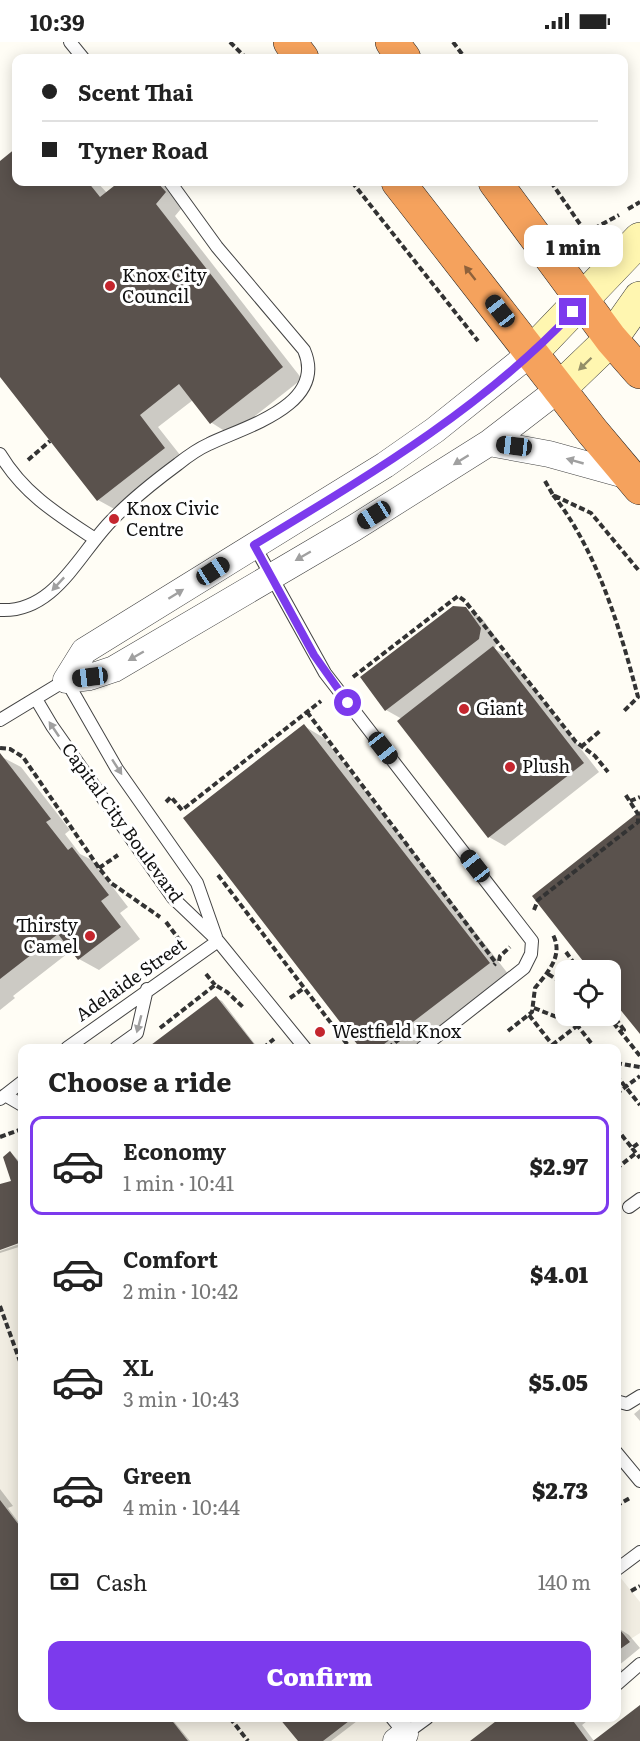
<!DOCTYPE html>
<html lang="en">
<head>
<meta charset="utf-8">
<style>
  :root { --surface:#fff; --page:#f2f2f2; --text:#222; --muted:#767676; --line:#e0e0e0; --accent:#7c3aed }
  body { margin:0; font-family:Literata,serif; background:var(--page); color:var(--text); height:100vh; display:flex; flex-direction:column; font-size:22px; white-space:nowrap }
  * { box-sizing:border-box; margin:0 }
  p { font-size:20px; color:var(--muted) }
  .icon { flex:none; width:33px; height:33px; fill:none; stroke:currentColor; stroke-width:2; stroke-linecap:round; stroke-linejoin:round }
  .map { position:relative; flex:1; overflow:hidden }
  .side { position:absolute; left:18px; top:1002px; width:603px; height:678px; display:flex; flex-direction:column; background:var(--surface); border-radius:12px; box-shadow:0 3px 15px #0003 }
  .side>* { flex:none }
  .banner { position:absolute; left:12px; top:12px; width:616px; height:132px; border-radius:12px; box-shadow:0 3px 15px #0003; display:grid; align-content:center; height:132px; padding:0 30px; background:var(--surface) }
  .buttons { position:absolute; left:555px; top:918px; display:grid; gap:12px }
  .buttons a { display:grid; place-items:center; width:66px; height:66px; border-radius:12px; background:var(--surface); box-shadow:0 3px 15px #0003; font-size:30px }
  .end { position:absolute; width:27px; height:27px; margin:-14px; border:8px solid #7c3aed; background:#fff; box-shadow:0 0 0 3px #fff }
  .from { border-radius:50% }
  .bubble { position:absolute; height:42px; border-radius:12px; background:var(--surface); box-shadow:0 3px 15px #0003; font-size:20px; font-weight:800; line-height:42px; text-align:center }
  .car { position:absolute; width:18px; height:36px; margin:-18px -9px; border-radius:8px; box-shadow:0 0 4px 2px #0007; background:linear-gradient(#222 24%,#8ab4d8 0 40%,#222 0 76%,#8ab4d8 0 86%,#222 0) }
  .banner b { display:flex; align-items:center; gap:21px; height:57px; font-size:22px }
  .banner b+b { border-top:2px solid var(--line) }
  .banner i { width:15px; height:15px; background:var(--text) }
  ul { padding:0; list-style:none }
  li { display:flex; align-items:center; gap:18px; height:99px; margin:0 12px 9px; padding:0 18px; border:3px solid transparent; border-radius:12px }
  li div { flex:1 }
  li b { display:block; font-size:22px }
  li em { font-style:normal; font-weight:800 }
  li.active { border-color:var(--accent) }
  li>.icon { width:54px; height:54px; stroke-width:1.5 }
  h2 { padding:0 30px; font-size:27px; line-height:72px }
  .pay { display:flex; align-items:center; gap:15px; height:66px; padding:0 30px; font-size:22px }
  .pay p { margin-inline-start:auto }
  .button { display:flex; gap:12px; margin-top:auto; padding:12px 30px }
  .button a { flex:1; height:69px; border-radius:12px; background:var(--accent); color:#fff; font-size:24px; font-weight:800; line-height:69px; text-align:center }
  .status { display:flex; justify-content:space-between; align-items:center; height:42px; padding:0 30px; background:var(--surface); direction:ltr }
  .status svg { height:16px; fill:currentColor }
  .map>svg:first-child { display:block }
</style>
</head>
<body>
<div class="status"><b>10:39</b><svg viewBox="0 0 49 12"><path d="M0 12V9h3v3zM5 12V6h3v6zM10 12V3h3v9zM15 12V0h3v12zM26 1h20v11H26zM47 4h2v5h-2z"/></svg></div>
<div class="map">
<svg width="640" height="1699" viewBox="0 0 640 1699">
  <rect width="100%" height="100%" fill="#fffdf5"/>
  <path fill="#f1ede2" d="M22,1200V1487L0,1458V1208Z
    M616,1530L640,1560V1591L629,1598L617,1585Z
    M170,1676H279L298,1699H188Z
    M353,1676H500L470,1699H323Z"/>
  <path fill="#0003" d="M16,108V140H97L107,151L122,140H167L185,162L175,174L302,337L231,393L212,381L193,358L158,385L184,418L118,469L98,458L0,332V120Z
    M465,567L482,576L497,597L495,607L509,615L599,730L505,804L489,795L402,677L386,668Z
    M304,684L324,696L509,933L413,1006H362L185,776Z
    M0,714L21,725L70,788L65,792L80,812L92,818L128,865L120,871L140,897L99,928L79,917L72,908L13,954L15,956L0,968Z
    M216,956L222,959L258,1006H149Z
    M11,1111L22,1122V1198L0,1206V1144L13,1140Z
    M22,1201V1204L0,1211V1209Z
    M640,1367V1379L634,1372Z
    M0,1447L13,1464L8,1466L22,1485V1676H171L190,1699H0Z
    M618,1586L629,1593L640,1606L618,1624L623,1628L616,1633Z
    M281,1676H361L331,1699H300Z
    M503,1676H591L582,1683L594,1699H472Z"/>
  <path fill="#5a524d" d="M16,106V140H88L100,155L119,140H157L166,150L156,162L283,325L210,382L179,342L140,373L165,406L97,459L0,335V119Z
    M453,564L466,565L481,586L479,597L385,669L360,635Z
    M493,604L584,721L488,796L397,679Z
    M304,682L490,921L379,1006H360L183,776Z
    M0,711L51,777L46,780L68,808L72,805L109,853L101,859L121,885L78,918L58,892L0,937Z
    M640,769V992L610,955V928H590L532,854Z
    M216,954L257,1006H147Z
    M10,1109L22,1125V1200L0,1208V1142L11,1139L3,1115Z
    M0,1458L22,1487V1676H170L188,1699H0Z
    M616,1583L630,1600L616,1610Z
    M640,1663V1699H593Z
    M279,1676H353L323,1699H298Z
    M500,1676H571L588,1699H470Z"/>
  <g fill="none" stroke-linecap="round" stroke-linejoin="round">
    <g stroke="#444" stroke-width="14">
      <path id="lane" d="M70,0L83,16
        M0,412C24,452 57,472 95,497
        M254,503L325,631L532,899L531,912L524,926L422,1006
        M0,568C55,571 79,511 112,478C132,457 155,439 178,422C188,414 198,407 209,402C244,385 328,363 304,308L217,205L170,140
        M36,657L52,684L173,856L218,899L305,1006
        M0,678L66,638L117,727L197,841L216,895
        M67,1006L218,899
        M116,1006L137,991L147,947
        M5,1053L22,1063
        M0,1057L22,1040
        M629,1165L640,1157
        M616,1359L627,1362L640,1354
        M616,1410L640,1439
        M616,1528L640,1510
        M616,1643L640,1622
        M392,1676L405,1692L427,1676"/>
    </g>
    <g stroke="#444" stroke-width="27">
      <path id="street" d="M489,401L549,412L632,435
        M66,638L90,635L114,627L354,486L489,401L559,347
        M66,638L84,609L385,423L435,388L531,311
        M396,1699L405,1692"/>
    </g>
    <g stroke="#333" stroke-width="34">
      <path id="secondary" d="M531,311L640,197
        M559,347L611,297L640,256"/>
    </g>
    <g stroke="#222" stroke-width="34">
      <path id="highway" d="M290,0L302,16
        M392,0L404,16
        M398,140L592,389L640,446
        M495,140L611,297L640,330"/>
    </g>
    <path stroke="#333" stroke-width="4" stroke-dasharray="6 3" stroke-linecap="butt" d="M230,0L246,16
      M453,0L465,16
      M352,140L478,299
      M551,140L593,201
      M628,167L640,160
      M586,191L619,173
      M28,418L50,399
      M545,439L553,453L591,471L640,530
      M553,453C598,510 620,587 638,655L624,669
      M353,635L458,554L465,559L576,700L595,714L608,730
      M307,670L496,921L494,923
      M581,705L600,689
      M0,706L10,707L23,715L99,826L111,841L160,875
      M630,759L640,755
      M166,760L171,755L182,768L321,659
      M99,826L118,813
      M218,833L350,1006
      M534,868L538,858L638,780V772L625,752
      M166,880L181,900
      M566,910L579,928
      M499,919L500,914L510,905
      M206,932L215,943
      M548,932L566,943
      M290,956L304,946
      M534,966L577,983L595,1006
      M610,969L624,988L621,990
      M529,973L555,1006
      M608,974L640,1014
      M160,986L215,943L227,950L244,966
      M508,989L532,970L535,946C547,931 564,914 553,893
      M552,1003L590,974
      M263,1006L274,997
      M388,1006L406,992
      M486,1006L488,1005
      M616,1021L640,1025
      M616,1033L640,1063
      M616,1052L640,1034
      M616,1086L632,1106L640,1100
      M0,1095L22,1087
      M632,1106L640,1116
      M616,1127L636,1111
      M0,1264L22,1325
      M616,1464L630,1456
      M631,1549L640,1544
      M230,1676L248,1699"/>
    <use href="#lane" stroke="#fff" stroke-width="12"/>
    <use href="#street" stroke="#fff" stroke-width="26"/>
    <use href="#secondary" stroke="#fff6b0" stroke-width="33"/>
    <use href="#highway" stroke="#f5a25d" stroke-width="33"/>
  </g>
  <defs><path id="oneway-solid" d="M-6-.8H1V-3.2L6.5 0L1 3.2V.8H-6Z" transform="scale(1.5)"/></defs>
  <use fill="#8e613b" href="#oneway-solid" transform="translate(470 231) rotate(-128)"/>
  <use fill="#948f68" href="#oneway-solid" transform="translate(585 322) rotate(136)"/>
  <g fill="#a0a0a0">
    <use href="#oneway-solid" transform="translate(461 418) rotate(148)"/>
    <use href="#oneway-solid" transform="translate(575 419) rotate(-164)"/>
    <use href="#oneway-solid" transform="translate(303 514) rotate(150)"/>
    <use href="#oneway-solid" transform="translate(58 542) rotate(133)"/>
    <use href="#oneway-solid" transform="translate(176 552) rotate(-32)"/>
    <use href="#oneway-solid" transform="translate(136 614) rotate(150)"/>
    <use href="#oneway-solid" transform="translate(54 687) rotate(-124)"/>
    <use href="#oneway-solid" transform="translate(117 725) rotate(57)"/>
    <use href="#oneway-solid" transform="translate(139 982) rotate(105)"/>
  </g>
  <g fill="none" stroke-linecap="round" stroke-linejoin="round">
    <path stroke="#7c3aed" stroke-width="8" d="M348,661L314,613L254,503C366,435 482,367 573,270"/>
  </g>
  <g fill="#c4262e" stroke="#fff" stroke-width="2">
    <circle cx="110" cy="244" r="6"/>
    <circle cx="114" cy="477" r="6"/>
    <circle cx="464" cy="667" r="6"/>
    <circle cx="510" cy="725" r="6"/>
    <circle cx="90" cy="894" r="6"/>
    <circle cx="320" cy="990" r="6"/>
  </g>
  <g text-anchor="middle" stroke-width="6" stroke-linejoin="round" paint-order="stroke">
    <g font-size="18" fill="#111" stroke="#fff" text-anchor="start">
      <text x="122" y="240">Knox City<tspan x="122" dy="21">Council</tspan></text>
      <text x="126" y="473">Knox Civic<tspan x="126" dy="21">Centre</tspan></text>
      <text x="476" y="673">Giant</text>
      <text x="522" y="731">Plush</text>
      <text x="78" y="890" text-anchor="end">Thirsty<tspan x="78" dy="21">Camel</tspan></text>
      <text x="332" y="996">Westfield Knox</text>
    </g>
    <g font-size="18" fill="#111" stroke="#fff">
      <text transform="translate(122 781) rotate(54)" y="6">Capital City Boulevard</text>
      <text transform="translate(131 938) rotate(-35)" y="6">Adelaide Street</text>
    </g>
  </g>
</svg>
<div class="buttons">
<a><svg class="icon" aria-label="locate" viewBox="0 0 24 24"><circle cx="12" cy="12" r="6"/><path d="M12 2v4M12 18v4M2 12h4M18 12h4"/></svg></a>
</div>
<i class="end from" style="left:348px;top:661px"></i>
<i class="end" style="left:573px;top:270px"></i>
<div class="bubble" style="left:524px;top:183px;width:99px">1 min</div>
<i class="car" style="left:500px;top:269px;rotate:322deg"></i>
<i class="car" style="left:514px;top:404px;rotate:277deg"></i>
<i class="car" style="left:374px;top:473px;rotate:238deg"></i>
<i class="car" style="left:213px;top:529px;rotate:57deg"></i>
<i class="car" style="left:90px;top:635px;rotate:263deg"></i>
<i class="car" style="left:383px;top:706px;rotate:142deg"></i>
<i class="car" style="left:475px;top:824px;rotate:322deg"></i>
<div class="banner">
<b><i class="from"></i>Scent Thai</b>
<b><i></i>Tyner Road</b>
</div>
<section class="side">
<h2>Choose a ride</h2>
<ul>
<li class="active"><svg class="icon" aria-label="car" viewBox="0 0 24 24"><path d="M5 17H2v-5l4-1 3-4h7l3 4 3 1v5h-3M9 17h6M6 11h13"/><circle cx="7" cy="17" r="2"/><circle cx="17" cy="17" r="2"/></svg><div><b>Economy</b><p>1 min · 10:41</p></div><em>$2.97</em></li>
<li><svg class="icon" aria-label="car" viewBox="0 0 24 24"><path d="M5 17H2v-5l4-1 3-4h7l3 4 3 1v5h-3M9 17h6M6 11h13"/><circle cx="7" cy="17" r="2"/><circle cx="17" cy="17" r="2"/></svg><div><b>Comfort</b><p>2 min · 10:42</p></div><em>$4.01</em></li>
<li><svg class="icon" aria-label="car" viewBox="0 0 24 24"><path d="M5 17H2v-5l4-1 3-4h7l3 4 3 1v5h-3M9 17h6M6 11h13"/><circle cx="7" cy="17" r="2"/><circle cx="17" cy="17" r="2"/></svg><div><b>XL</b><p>3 min · 10:43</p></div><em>$5.05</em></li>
<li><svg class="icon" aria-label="car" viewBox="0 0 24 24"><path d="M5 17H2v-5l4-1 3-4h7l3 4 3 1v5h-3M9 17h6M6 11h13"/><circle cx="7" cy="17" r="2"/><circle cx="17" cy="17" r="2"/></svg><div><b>Green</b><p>4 min · 10:44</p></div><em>$2.73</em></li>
</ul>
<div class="pay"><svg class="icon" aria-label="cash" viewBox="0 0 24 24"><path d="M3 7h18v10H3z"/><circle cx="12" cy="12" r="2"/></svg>Cash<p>140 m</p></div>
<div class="button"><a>Confirm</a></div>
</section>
</div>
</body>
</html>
